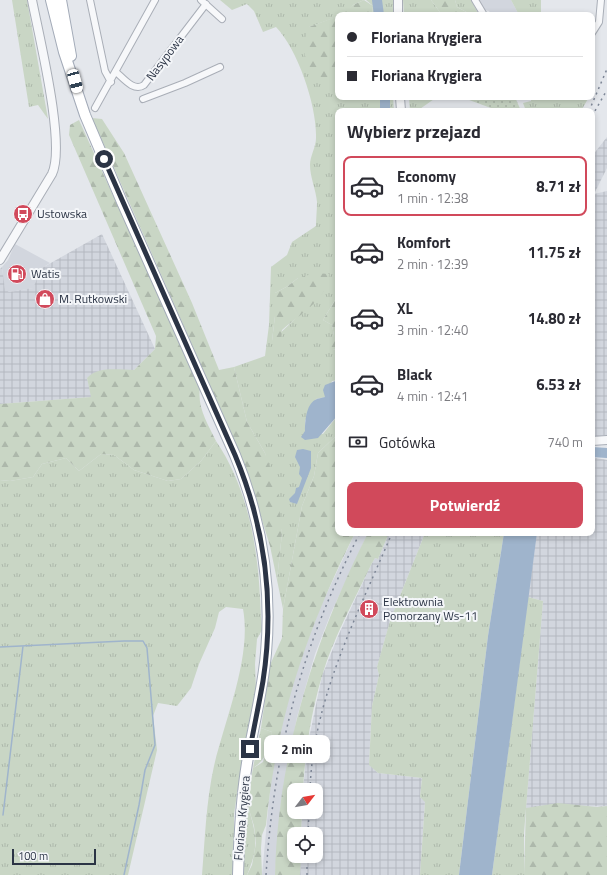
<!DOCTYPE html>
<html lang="pl">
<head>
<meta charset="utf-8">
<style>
  :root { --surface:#fff; --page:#f2f2f3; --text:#2b2b33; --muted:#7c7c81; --line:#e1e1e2; --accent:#d1495b }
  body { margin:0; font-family:"Titillium Web",sans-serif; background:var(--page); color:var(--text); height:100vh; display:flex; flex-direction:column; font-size:15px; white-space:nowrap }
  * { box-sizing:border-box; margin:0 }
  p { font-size:13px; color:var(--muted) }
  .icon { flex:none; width:22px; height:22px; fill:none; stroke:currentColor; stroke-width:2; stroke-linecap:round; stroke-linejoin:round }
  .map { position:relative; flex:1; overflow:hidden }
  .side { position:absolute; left:335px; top:108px; width:260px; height:428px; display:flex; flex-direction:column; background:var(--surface); border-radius:8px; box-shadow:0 2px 6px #0003 }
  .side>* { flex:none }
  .hud { position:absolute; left:335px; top:12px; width:260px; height:88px; border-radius:8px; box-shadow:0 2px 6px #0003; display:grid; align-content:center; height:88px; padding:0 12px; background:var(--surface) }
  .needle { width:26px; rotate:59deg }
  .fabs { position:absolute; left:287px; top:783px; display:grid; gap:8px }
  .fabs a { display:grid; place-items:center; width:36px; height:36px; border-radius:8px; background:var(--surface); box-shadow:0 2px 6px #0003; font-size:20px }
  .scale { position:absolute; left:12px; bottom:10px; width:84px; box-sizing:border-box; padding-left:4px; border:2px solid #2b3445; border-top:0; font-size:11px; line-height:14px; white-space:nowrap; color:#2b3445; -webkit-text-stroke:3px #f4f6f9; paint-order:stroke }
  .end { position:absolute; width:18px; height:18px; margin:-9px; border:5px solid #2b3445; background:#fff; box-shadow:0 0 0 2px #fff }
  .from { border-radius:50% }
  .bubble { position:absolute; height:28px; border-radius:8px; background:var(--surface); box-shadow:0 2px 6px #0003; font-size:13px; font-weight:700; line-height:28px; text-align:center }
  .car { position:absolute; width:12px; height:24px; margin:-12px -6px; border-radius:5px; box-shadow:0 0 3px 1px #0007; background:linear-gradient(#fff 24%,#345 0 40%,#fff 0 76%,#345 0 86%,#fff 0) }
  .hud b { display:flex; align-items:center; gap:14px; height:38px; font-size:15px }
  .hud b+b { border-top:1px solid var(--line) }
  .hud i { width:10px; height:10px; background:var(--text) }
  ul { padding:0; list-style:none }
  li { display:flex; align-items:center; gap:12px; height:60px; margin:0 8px 6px; padding:0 4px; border:2px solid transparent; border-radius:8px }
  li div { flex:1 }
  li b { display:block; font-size:15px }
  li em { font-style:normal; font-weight:700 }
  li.selected { border-color:var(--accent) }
  li>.icon { width:36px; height:36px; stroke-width:1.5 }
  h2 { padding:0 12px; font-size:18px; line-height:48px }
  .pay { display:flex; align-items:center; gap:10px; height:44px; padding:0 12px; font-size:15px }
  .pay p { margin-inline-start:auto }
  .cta { display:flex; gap:8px; margin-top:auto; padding:8px 12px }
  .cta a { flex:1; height:46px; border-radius:8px; background:var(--accent); color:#fff; font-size:16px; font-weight:700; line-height:46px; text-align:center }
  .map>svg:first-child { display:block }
</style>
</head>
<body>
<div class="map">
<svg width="607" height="875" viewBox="0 0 607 875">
  <defs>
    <pattern id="industrial-grid" width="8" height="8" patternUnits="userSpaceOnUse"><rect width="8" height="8" fill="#d2d6de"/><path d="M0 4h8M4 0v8" fill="none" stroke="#b4b8c0"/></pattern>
    <pattern id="grass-tufts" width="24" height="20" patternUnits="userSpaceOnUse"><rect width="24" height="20" fill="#c9d6c5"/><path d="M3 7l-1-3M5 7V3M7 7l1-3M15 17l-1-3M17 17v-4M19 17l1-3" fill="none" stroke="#adb8ab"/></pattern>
    <pattern id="forest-firs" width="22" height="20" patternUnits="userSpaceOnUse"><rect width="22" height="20" fill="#c9d6c5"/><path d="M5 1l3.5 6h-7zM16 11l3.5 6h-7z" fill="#adb8ab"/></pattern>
    <pattern id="park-dots" width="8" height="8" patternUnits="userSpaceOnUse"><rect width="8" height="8" fill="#c9d6c5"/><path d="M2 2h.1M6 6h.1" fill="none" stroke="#adb8ab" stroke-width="1.8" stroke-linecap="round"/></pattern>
  </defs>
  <rect width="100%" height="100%" fill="#e4e7ec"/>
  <path fill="#d2d6de" d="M479,0H511L518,13L515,15H491L489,11L485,10Z
    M15,244L50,263L42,268L34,288L9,292L5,290L2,267L8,260Z
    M355,533H368L331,613L315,654L297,717L281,803L275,875H262L271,779L279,736L290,692L304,650L320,608Z"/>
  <path fill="url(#industrial-grid)" d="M607,137V168L594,194L607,191V435L596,436L592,435V156Z
    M102,234L155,349L134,370H104L87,378L92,397L0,404V269L2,267L5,289L9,292L33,288L42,268Z
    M592,457L607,460V806L526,808L543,601L528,597L537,533H592Z
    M389,533H425L390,621L377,667L379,675L372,706L369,764L378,773L422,778L420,797L425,801L420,875H300L301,856H316V834H301L302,812H316V790H303L307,748L322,676L338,636L371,565L375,558L378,559Z"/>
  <path fill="url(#grass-tufts)" fill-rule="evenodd" d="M12,0H27L48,119L38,105L29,107Z
    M220,0H364L353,5L345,14L309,27L333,79L338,80V97H393L394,111H338V295L323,320L332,325L334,336L333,350L338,348V380L332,381L325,397L316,399L305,421V431L323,434L338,415V434L318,453L314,476L302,506L283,609L277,580L282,533L265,453L247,422L234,367L265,356L269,325L271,267L287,255L292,242L316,226C316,218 317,210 317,202C316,190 310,177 310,165C310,156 316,147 316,138C317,106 298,50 276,27L263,32L254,11L247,4L232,10ZM298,278L297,317L272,341L275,316V293L288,286Z
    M366,0H394L393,15H372L373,6Z
    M403,0H431L442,15H404Z
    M455,0H471L479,15H472L457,7Z
    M511,0H541V15H519Z
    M409,97H437L417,111H410Z
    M531,97H589L581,111H526L523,103L531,101Z
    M216,441C240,476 252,520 257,562C260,584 260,607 262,630L257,639L255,664L256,690L244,748L234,814V875H202C205,839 206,802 214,766C225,719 252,657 243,609L226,607L219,612L215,628L199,664L191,688L177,706L158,703L153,716L157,750L128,875H0V480L10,481L33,477L42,464L66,458L79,471L101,454L114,455L134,470L168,481L181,479L201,461Z
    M425,533H504L488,636L459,875H420L425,802L420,797L422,778L378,773L369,765L372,706L379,675L377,667L380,656L390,621Z
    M528,597L543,601L524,833V875H492Z
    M261,728L272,732C269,748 267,759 253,768Z
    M247,803C256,833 260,845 247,875H243Z"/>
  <path fill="url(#forest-firs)" d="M364,0L373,6L372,15H341L353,5Z
    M431,0H455L457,7L472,15H442Z
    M338,16V80L314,79C305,60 300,48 309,27Z
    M92,118L102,119L124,153L192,303L219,370L234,367L247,422L265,453L277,487L282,533L277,580L270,546L245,465Z
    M79,120L200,388C197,408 208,424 216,441L201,461L181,479L168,481L134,470L114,455L101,454L79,471L66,458L42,464L33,477L10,481L0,480V404L91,397L87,378C98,366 119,370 134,370L155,349L156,336L69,135L70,125Z
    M315,273L329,274C327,300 300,314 282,330L280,341H272L275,316V293L288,286L298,278Z
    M338,295V348L333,350L328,346L334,336L332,325L323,320Z
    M338,434V533H355C307,629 277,717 266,825L262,835L261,848L262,875H247L252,865L256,843L254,826L247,803L253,768L263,762L272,732L261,728L270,665L282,638L283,609L302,506L314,476L318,453Z
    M368,533H389L378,559L375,558L371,565C354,601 333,638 322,676C311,713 305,752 303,790H294V812H302L301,834H294V856H301L300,875H275C278,754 314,640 368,533Z
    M558,803L597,807L607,806V875H524L526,808Z"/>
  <path fill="url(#park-dots)" d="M461,97H515L521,111H499Z"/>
  <path fill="#9fb4cc" d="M338,380V415L318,438L305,440L301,437L305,431C305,422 306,405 315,400C318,398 322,398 325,397L323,390L325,385Z
    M303,449L311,451V468L297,504L290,502L289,499L295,493L296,488L299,487L302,478L299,474L300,467L295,457L297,450Z
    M504,533H537L492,875H459L488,636Z"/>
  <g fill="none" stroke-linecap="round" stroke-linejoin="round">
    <path stroke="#9fb4cc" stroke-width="1.5" d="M0,647L124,641H143L147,648L155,745L145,770L139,805L124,875
      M3,815L23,646"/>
    <path stroke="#9fb4cc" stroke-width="10" d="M377,0L379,15
      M385,111V97
      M592,452L607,453"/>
    <g stroke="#a9aeb7" stroke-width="8">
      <path id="minor" d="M90,0L105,71L111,82
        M201,0L222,19
        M475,0L484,15
        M592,33L599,22L601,0
        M116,72C124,79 134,92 144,85L206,4
        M143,99L185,83L220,67
        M95,108L155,0"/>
    </g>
    <g stroke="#a9aeb7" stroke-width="10">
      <path id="tertiary" d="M398,15V0
        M400,97L401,111
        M0,260L52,174C66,145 39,36 32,0
        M592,441L607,440"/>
    </g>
    <g stroke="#a3abb8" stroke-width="12">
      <path id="primary" d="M51,0L64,52L85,115L122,202L235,455C261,518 272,585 266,653C263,690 253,726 247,763C241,800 239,838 238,875
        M61,0L71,56"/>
    </g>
    <use href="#minor" stroke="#f7f8fa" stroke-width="6"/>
    <use href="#tertiary" stroke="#f7f8fa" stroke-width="8"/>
    <use href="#primary" stroke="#fff" stroke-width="10"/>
    <path stroke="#7d8696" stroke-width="1.5" stroke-dasharray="2 4" stroke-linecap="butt" d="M589,111L607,69
      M592,116L607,90
      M310,790C313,699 357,616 392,533
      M308,834L309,812
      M266,875C274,749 302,645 360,533
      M307,875V856"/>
  </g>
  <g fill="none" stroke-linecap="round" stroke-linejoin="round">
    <path stroke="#2b3445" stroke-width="5" d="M104,159L235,455C265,527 275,603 263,681C259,704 254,727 250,749"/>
  </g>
  <defs>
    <g id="bus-disc" transform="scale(1)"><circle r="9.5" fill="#d1495b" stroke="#f4f6f9"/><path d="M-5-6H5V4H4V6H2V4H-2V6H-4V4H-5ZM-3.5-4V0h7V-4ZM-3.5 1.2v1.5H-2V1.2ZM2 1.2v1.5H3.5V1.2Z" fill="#fff"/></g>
    <g id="fuel-disc" transform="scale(1)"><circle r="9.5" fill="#d1495b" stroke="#f4f6f9"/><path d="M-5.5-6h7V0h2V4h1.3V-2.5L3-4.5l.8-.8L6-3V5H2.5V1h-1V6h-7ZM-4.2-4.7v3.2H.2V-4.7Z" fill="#fff"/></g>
    <g id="shop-disc" transform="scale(1)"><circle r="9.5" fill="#d1495b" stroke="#f4f6f9"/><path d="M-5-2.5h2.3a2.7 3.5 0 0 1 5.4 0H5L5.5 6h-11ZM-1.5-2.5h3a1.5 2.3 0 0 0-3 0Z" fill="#fff"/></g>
    <g id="building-disc" transform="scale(1)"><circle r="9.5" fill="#d1495b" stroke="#f4f6f9"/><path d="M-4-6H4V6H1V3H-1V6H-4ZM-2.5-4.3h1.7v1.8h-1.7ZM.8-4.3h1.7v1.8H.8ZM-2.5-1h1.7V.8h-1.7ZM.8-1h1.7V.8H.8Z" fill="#fff"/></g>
  </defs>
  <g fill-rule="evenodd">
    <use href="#bus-disc" x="23" y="214"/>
    <use href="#fuel-disc" x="17" y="274"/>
    <use href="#shop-disc" x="45" y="299"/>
    <use href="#building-disc" x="369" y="609"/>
  </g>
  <g text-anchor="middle" stroke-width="4" stroke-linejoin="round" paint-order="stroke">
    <g font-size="12" fill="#2b3445" stroke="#f4f6f9">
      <text transform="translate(165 58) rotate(-53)" y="4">Nasypowa</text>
      <text transform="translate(242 818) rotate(-85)" y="4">Floriana Krygiera</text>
    </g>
    <g font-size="12" fill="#2b3445" stroke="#f4f6f9" text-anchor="start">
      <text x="37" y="218">Ustowska</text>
      <text x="31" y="278">Watis</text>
      <text x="59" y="303">M. Rutkowski</text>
      <text x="383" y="606">Elektrownia<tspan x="383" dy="14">Pomorzany Ws-11</tspan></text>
    </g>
  </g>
</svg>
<div class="fabs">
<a><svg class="needle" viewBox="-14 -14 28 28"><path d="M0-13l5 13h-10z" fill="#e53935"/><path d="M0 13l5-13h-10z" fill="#7c7c81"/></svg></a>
<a><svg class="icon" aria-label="locate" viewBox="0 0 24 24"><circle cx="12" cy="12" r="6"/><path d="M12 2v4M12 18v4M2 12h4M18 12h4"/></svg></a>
</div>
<div class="scale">100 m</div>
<i class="end from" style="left:104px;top:159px"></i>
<i class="end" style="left:250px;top:749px"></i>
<div class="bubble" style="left:264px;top:735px;width:66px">2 min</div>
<i class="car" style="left:75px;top:81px;rotate:165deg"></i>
<div class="hud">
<b><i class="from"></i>Floriana Krygiera</b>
<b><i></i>Floriana Krygiera</b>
</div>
<section class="side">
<h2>Wybierz przejazd</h2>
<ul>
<li class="selected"><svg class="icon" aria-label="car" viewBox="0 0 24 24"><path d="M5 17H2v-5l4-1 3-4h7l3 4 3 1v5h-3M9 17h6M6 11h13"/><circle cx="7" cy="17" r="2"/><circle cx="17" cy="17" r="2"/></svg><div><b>Economy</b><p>1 min · 12:38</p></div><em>8.71 zł</em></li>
<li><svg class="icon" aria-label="car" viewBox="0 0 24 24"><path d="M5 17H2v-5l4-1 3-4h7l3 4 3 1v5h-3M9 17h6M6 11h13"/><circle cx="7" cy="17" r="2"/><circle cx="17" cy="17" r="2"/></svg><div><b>Komfort</b><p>2 min · 12:39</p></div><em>11.75 zł</em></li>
<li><svg class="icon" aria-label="car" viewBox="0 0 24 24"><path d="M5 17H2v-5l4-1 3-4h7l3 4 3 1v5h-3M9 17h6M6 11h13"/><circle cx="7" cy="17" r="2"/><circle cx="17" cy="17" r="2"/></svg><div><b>XL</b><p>3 min · 12:40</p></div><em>14.80 zł</em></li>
<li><svg class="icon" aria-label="car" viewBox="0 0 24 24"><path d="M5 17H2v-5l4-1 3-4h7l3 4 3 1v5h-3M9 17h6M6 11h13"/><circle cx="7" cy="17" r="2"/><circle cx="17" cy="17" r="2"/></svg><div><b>Black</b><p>4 min · 12:41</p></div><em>6.53 zł</em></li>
</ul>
<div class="pay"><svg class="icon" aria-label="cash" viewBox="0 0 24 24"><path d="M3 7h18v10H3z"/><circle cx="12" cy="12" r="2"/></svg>Gotówka<p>740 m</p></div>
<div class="cta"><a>Potwierdź</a></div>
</section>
</div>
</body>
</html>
